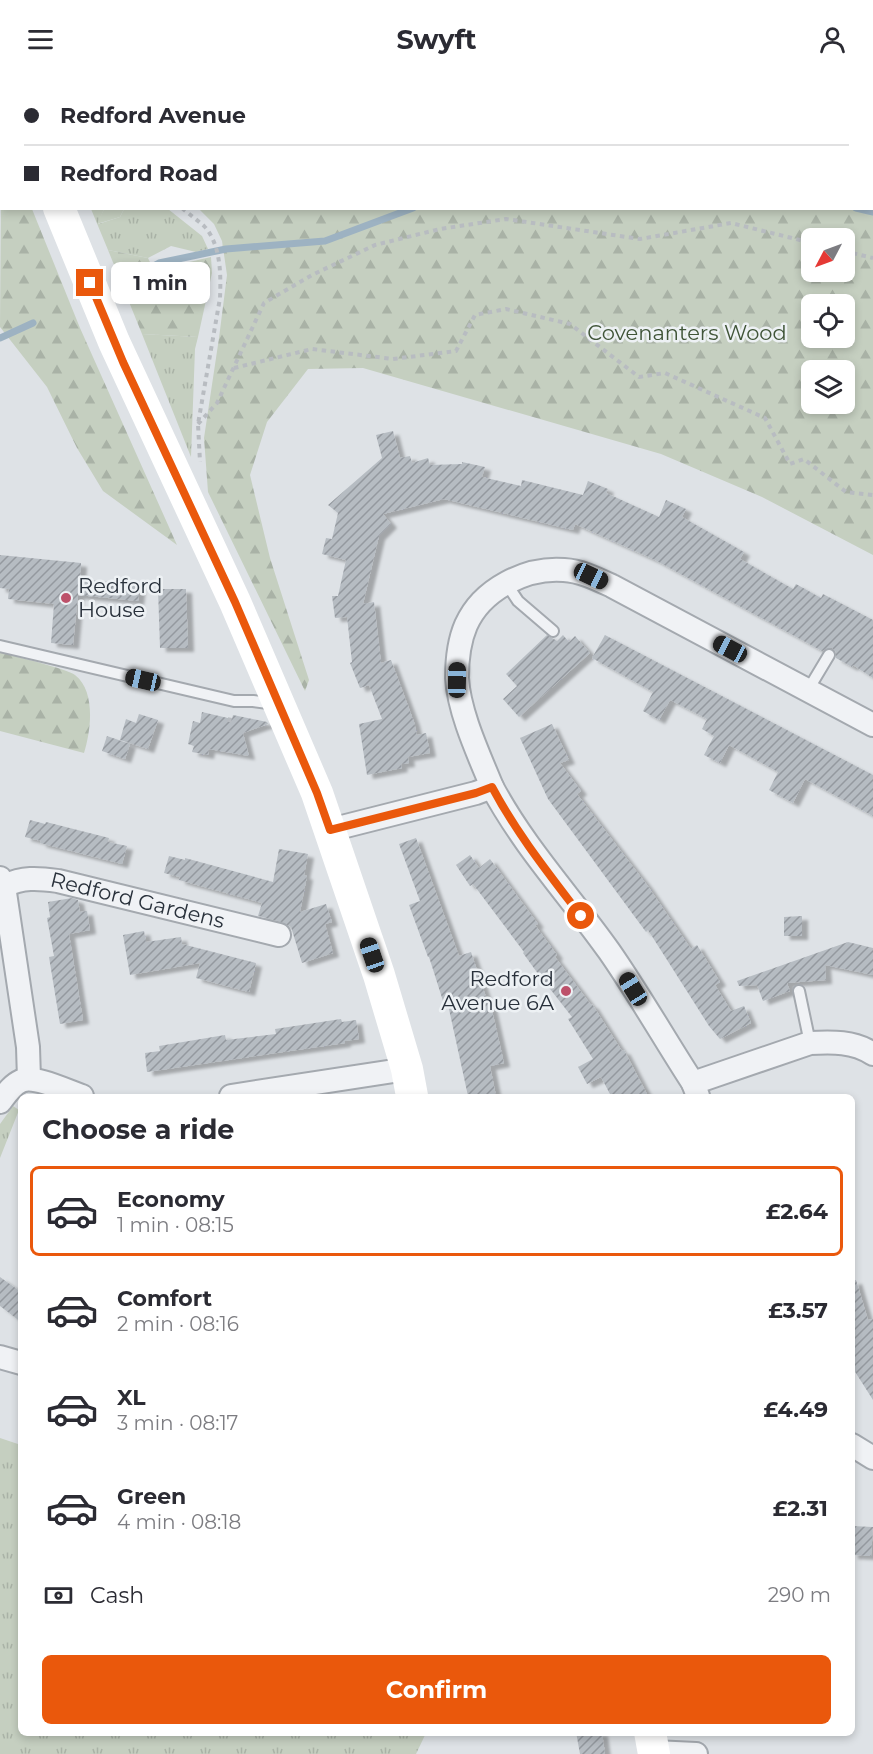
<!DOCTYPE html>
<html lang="en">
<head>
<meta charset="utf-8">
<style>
  :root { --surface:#fff; --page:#f2f2f3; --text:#2b2b33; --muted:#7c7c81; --line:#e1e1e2; --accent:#ea580c }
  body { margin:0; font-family:Montserrat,sans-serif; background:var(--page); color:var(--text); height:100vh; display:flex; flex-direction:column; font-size:22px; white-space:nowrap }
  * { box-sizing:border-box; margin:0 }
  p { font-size:20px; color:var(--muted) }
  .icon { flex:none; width:33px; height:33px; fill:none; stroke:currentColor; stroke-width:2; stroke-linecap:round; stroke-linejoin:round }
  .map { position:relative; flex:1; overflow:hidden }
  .panel { position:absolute; left:18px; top:1016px; width:837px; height:642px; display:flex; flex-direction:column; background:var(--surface); border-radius:9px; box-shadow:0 3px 9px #0003 }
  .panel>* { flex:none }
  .hud { position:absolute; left:0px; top:0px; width:873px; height:132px; box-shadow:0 3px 9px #0003; display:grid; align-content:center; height:132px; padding:0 24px; background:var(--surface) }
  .needle { width:39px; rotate:229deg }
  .controls { position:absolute; left:801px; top:150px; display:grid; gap:12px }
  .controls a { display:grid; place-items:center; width:54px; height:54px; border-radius:9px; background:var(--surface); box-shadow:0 3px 9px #0003; font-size:30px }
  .end { position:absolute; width:27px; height:27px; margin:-14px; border:8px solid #ea580c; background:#fff; box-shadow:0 0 0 3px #fff }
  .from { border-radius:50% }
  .bubble { position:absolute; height:42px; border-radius:9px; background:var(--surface); box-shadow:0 3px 9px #0003; font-size:20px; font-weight:700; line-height:42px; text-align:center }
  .car { position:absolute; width:18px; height:36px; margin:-18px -9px; border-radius:8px; box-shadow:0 0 4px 2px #0007; background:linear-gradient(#222 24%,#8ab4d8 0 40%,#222 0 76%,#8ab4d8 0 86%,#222 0) }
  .hud b { display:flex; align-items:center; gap:21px; height:57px; font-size:22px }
  .hud b+b { border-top:2px solid var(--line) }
  .hud i { width:15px; height:15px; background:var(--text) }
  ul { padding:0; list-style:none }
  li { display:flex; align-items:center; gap:18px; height:90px; margin:0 12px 9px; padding:0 12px; border:3px solid transparent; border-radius:9px }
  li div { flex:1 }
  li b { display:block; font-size:22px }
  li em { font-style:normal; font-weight:700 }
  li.active { border-color:var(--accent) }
  li>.icon { width:54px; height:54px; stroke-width:1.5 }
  h2 { padding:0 24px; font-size:27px; line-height:72px }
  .pay { display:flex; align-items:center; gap:15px; height:66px; padding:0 24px; font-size:22px }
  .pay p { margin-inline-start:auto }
  .primary-button { display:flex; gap:12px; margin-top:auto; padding:12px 24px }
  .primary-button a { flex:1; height:69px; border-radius:9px; background:var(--accent); color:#fff; font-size:24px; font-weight:700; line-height:69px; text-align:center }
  header { display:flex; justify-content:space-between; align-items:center; height:78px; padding:0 24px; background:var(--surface); font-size:27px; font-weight:700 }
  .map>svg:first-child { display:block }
</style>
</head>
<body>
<header><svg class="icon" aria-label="menu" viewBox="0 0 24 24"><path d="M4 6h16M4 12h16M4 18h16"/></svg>Swyft<svg class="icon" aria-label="person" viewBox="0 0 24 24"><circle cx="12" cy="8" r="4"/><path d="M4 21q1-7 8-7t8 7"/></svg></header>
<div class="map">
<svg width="873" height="1676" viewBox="0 0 873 1676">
  <defs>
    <pattern id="grass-tufts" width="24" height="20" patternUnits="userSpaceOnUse" patternTransform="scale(1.5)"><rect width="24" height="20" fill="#c5cfc0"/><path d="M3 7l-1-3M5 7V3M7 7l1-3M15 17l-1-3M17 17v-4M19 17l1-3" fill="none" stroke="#a9b2a6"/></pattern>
    <pattern id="forest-firs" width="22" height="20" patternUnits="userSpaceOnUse" patternTransform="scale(1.5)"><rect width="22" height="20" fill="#c5cfc0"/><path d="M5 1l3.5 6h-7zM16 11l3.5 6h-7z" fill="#a9b2a6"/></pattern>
    <pattern id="building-hatch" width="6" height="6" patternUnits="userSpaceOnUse" patternTransform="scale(1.5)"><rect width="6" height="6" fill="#b6bcc2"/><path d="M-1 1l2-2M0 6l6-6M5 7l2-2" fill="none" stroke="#94999f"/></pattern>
    <filter id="shadow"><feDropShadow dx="6" dy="4" stdDeviation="1.5" flood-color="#0004"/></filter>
  </defs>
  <rect width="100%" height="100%" fill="#dee2e6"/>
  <path fill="url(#grass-tufts)" d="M91,131H104L98,146L120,139L124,131H168L202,158L208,171L196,174L171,168L148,180L108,172Z
    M142,256L198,259L195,271L191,379Z
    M13,1028L19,1032L0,1080V1046Z
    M0,1360L21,1367V1654L426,1655L416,1676H0Z"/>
  <path fill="url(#forest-firs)" fill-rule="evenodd" d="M77,0H873V477L762,419L661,376L363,290L308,291L267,344L250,397L270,480L309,602L305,613L208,414L204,360L219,260L227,197L222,163L214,146L199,131L872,130V2ZM844,160V194H812V160ZM812,226H844V260H812ZM844,292V326H812V292Z
    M1,118L2,130L32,131L80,250L177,467L103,413L77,370L47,309L0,249Z
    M104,131V130L124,131L120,139L97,146Z
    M108,172L148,180L157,199L170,195L185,185L211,179L212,195L198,259L142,256Z
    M0,574C13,578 68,591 75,597C96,613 91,653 84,675L0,653Z"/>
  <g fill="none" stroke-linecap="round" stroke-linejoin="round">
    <path stroke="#9db2c2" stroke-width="7" d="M856,130L873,134
      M146,192L159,185L226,171L325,163L413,130
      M0,260L33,245"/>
  </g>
  <path fill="url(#building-hatch)" filter="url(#shadow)" d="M393,353L400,380L410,378L412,385L428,380L430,387L462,386V384L485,389L482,399L521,408L522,402L583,417L588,403L608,411L606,415L659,439L666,422L686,431L682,439L744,474L740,481L793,511L796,506L821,520L823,516L873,542V600L853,587L852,589L836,580V574L832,570H829L822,573L655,482L575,446L573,452L444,421L383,436L391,446L379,458L363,526L374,524L381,585L391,582L414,644L417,657L426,655L430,675L408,679L409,685L401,686L402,690L367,697L359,646L382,641L369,607L360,610L350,585L352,584L347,539L335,540L332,518H338L346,482L322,476L326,460L332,461L338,435L328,427L382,380L376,357Z
    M0,477L81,485L80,501L140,507L138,523L78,517L73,567L51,565L54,526L8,521L9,511L0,510Z
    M158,511H186L188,570H160Z
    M547,557L557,563L563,557L569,564L575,558L590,575L519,639L503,621L517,608L506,596Z
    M605,557L873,697V738L805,701L793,725L769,712L778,694L729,667L720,685L704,677L714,658L702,651L707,641L670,622L659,642L643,633L653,614L592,580Z
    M202,634L232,641L233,637L267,644L268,646L243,655L249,678L209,671L208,677L192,674L194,668L188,666L193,643L200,645Z
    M139,636L158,642L148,671L120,662L126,641L136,645Z
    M552,646L569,682L560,685L581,713L577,716L647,807L691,871L697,867L720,904L715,907L731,933L744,928L751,945L720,961L709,948L648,852L646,854L548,721L520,660Z
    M107,658L130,666L125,681L102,673Z
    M30,742L45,746L46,744L109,760L108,764L127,768L122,786L40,765L41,763L25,759Z
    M416,760L459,878L471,874L489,928H491L504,985L490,988L496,1018H468L447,922L443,923L429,879H428L409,827L420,823L399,766Z
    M279,771L308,776L304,797L307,798L300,834L326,826L332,844L325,846L333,875L302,885L291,849L282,844L258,838L262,825L179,802L180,799L164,795L169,778L185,782V780L273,804Z
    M470,777L479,790L490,781L538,846L535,847L557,877L555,879L591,927L592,926L622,973L624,972L648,1018H611L601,999L587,1006L578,989L593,981L568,941L572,939L536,893L523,875L524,874L473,806L470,808L456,787Z
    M72,820L78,822L80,834L87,833L90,852L69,856L83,942L60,946L49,879L54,878L47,840L50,839L48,824Z
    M802,838V858H784V839Z
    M144,853L146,864L181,859L182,866L256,885L249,914L196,900L200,885L130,897L123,857Z
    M848,864L873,870V897L825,887L826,902L787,905L790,913L763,923L757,907L739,908L737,903Z
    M341,941L342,944L356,942L359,961L345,963V965L147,994L145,975L160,973L159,968L225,957L226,962L276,956L275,951Z
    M0,1199L21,1214V1244L0,1228Z
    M856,1202L868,1242L873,1241V1322L852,1289V1203Z
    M852,1448L873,1449L871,1478L852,1477Z
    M576,1654H602L605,1676H580Z"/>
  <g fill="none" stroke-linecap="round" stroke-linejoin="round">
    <g stroke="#a4a9af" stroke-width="14">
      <path id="service" d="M506,505L518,523L553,553
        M0,568L234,623H253L275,626
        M808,612L829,577
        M799,913L810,965"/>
    </g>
    <g stroke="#a4a9af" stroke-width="26">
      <g id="minor">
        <path d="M492,709C479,677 459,635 457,600C457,583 459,563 466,547C482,511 526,489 564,492C581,493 597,501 612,508L873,647"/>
        <path d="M330,752L476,715L492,709C524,769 570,818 609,873C639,916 665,962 693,1005L698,1018"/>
        <path id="s1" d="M0,800L4,808C23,799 37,800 58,803L279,857"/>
        <path d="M4,808L28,969L29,1001"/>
        <path d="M693,1005L810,965C832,964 854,963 873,976"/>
        <path d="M231,1018L407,991"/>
        <path d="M0,1024C6,1016 12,1007 21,1003C35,997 67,1013 82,1018"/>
        <path d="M0,1279L21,1285"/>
        <path d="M852,1367L873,1380"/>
        <path d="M654,1674L696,1676"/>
      </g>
    </g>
    <path stroke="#b8bcc1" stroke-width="4" stroke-dasharray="4.5 4.5" stroke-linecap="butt" d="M70,0L71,2
      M802,0L806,2
      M389,2L392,0
      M872,29L873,30
      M182,130C189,136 197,142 204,148C221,166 221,197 220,220L198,346L200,384
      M844,173L873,180
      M234,290L312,271L393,281L456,273L475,237L506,231L570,246L639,299L665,295L765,340L790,386L804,381L846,414L873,417
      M198,346L217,325L264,225L312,197L375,167L440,151L506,141L640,161L731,145L812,165
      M229,644L231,636"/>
    <use href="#service" stroke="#f0f2f5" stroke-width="10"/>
    <use href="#minor" stroke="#f0f2f5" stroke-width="22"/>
    <path stroke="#fff" stroke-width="32" d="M8,0V2
      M59,130L114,264L235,524L317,715L379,897L407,991L412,1018
      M650,1654L654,1676"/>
  </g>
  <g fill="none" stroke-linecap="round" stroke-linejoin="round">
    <path stroke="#ea580c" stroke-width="8" d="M90,205L123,284L235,524L317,715L330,752L476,715L492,709C517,756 549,796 581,838"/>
  </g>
  <g fill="#bd516a" stroke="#edf1f4" stroke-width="2">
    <circle cx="66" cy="520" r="6"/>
    <circle cx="566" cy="913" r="6"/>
  </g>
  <g text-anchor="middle" stroke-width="5" stroke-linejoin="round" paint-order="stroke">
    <g font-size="21" fill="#405538" stroke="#edf1f4">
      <text x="687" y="262">Covenanters Wood</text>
    </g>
    <g font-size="21" fill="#29313b" stroke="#edf1f4" text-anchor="start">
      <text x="78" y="515">Redford<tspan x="78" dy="24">House</tspan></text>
      <text x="554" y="908" text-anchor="end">Redford<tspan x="554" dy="24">Avenue 6A</tspan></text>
    </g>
    <g font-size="21" fill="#29313b" stroke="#edf1f4">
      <text dy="7" stroke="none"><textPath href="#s1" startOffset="146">Redford Gardens</textPath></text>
    </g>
  </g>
</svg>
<div class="controls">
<a><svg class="needle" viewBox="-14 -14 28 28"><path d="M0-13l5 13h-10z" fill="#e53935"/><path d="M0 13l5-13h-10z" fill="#7c7c81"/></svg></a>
<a><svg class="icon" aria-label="locate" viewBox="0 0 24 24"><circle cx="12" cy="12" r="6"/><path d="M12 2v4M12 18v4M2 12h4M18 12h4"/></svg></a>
<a><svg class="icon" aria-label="layers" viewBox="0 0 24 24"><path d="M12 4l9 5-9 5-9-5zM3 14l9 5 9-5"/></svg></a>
</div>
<i class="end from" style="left:581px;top:838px"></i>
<i class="end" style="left:90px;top:205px"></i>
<div class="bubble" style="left:111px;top:184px;width:99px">1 min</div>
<i class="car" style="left:591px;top:498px;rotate:115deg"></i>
<i class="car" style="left:730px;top:571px;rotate:298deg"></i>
<i class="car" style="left:143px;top:602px;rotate:283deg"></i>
<i class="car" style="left:457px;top:602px;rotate:1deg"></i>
<i class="car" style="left:372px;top:877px;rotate:341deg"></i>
<i class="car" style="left:633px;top:911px;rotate:328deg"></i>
<div class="hud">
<b><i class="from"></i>Redford Avenue</b>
<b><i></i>Redford Road</b>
</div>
<section class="panel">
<h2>Choose a ride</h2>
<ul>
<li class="active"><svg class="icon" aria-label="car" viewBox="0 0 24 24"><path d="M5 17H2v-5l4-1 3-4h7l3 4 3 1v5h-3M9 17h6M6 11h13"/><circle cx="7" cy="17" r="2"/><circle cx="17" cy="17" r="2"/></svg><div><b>Economy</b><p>1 min · 08:15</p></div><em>£2.64</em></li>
<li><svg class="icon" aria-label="car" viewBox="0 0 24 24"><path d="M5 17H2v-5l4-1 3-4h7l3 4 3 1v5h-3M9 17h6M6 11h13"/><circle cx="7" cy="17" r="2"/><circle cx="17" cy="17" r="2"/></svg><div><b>Comfort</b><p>2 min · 08:16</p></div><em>£3.57</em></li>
<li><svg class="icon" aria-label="car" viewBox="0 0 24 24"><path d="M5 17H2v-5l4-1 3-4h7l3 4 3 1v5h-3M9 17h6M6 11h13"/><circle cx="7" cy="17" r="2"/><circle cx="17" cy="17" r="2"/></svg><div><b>XL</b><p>3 min · 08:17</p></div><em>£4.49</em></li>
<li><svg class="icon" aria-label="car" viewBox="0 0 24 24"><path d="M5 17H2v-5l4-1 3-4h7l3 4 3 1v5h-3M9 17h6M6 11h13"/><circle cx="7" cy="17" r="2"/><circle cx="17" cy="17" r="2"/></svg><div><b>Green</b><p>4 min · 08:18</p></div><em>£2.31</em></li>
</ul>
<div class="pay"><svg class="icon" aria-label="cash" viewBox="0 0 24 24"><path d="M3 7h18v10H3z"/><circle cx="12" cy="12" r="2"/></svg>Cash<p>290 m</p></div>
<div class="primary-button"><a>Confirm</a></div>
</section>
</div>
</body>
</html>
